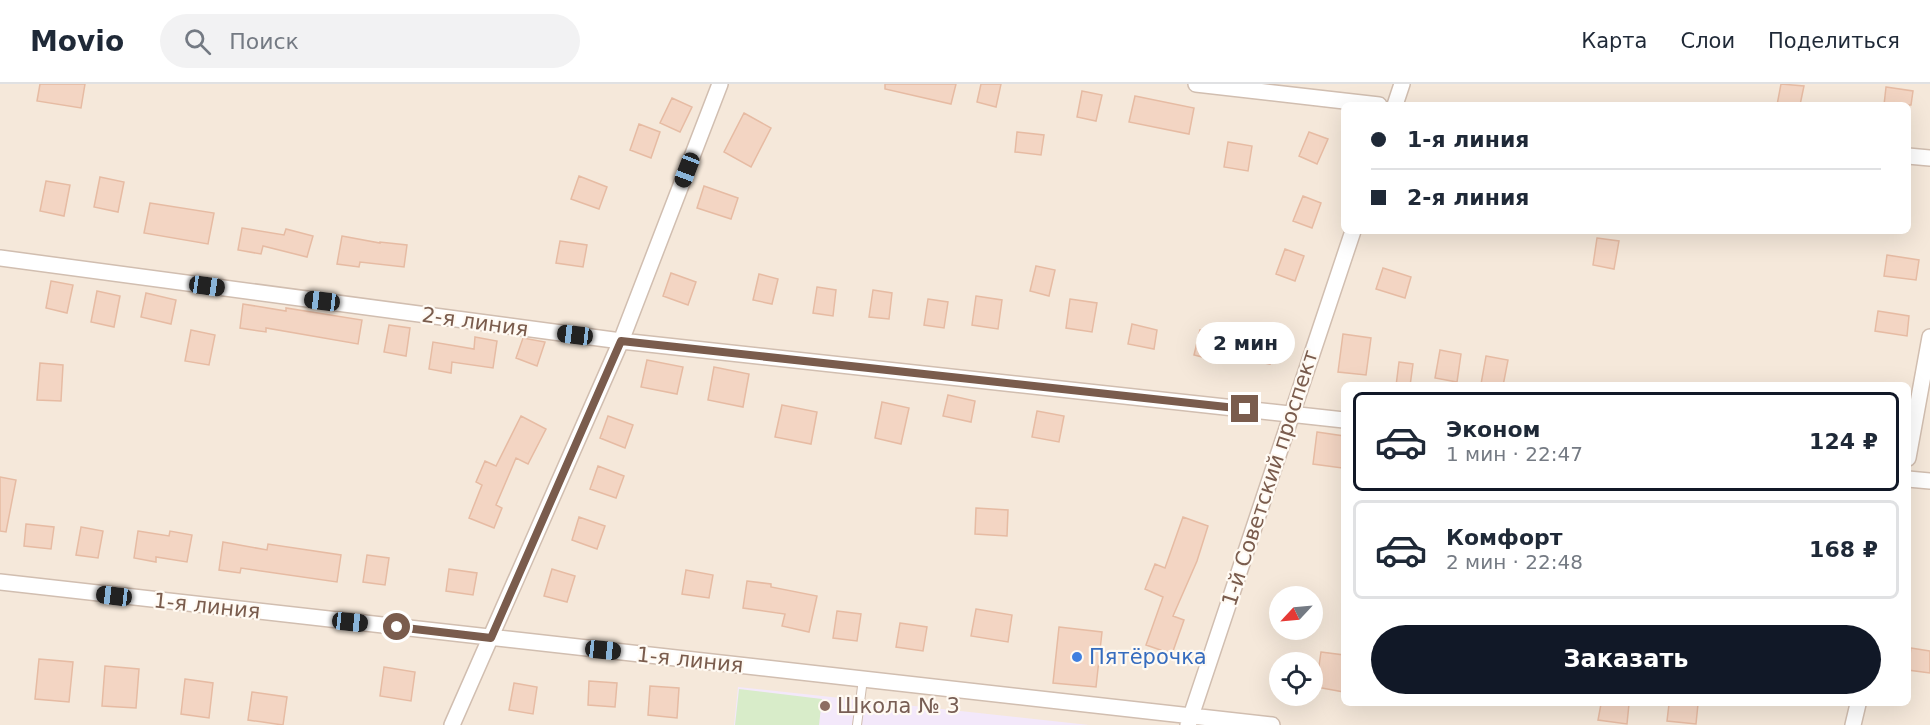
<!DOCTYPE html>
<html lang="ru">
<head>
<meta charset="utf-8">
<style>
  :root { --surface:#fff; --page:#f2f2f3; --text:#1f2937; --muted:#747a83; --line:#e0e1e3; --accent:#111827 }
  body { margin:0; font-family:"DejaVu Sans",sans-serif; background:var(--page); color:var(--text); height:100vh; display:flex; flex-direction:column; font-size:22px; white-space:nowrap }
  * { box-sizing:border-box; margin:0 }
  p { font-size:20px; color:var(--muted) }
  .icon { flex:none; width:33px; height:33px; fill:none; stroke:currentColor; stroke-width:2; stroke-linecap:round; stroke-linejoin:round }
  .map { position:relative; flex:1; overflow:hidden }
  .sheet { position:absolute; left:1341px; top:298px; width:570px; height:324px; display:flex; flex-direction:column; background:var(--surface); border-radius:9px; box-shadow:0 6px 24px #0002 }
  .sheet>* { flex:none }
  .top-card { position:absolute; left:1341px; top:18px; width:570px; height:132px; border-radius:9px; box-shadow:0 6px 24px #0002; display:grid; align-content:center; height:132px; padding:0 30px; background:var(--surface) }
  .needle { width:39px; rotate:244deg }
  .fabs { position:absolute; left:1269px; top:502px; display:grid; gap:12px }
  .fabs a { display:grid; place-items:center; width:54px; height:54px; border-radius:50%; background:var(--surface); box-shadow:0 6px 24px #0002; font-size:30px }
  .end { position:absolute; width:27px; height:27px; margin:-14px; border:8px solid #7a5c4d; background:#fff; box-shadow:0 0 0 3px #fff }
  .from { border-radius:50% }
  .bubble { position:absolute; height:42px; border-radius:21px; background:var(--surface); box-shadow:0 6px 24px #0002; font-size:20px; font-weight:600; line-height:42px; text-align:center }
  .car { position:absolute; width:18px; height:36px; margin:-18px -9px; border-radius:8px; box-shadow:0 0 4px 2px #0007; background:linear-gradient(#222 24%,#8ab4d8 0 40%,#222 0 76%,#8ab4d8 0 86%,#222 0) }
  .top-card b { display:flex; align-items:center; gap:21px; height:57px; font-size:22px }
  .top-card b+b { border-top:2px solid var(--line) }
  .top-card i { width:15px; height:15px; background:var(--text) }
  ul { padding:10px 0 0; list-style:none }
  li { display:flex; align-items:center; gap:18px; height:99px; margin:0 12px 9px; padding:0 18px; border:3px solid var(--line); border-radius:9px }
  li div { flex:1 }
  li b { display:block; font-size:22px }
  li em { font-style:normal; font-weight:600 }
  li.active { border-color:var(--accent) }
  li>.icon { width:54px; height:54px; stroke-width:1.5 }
  .cta { display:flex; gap:12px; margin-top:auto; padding:12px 30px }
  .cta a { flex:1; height:69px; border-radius:36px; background:var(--accent); color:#fff; font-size:24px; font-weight:600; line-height:69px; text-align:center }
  header { display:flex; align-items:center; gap:36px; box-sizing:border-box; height:84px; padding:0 30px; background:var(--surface); border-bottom:2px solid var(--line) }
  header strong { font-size:28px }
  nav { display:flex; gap:33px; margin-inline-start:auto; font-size:21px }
  .search { width:420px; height:54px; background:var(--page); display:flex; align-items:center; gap:15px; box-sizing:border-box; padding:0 21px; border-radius:33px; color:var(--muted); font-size:22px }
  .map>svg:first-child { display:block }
</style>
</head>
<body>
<header>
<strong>Movio</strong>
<div class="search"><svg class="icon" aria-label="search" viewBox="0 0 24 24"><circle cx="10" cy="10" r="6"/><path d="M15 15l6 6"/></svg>Поиск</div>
<nav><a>Карта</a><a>Слои</a><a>Поделиться</a></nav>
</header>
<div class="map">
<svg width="1930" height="641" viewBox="0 0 1930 641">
  <rect width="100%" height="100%" fill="#fdf6ec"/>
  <path fill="#f5e8da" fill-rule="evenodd" d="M0,0H1930V641H0ZM1344,21H1908V147H1344ZM1344,302H1908V620H1344ZM1280,513H1312V546H1280ZM1280,579H1312V612H1280Z"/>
  <path fill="#f3e8fa" d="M738,603L1089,641H734Z"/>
  <path fill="#d8ecc9" d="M739,605L822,615L819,641H735Z"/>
  <path fill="#f3d5c3" stroke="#e6bba3" stroke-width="1.5" d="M40,0H85L81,24L37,17Z
    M885,0H956L951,20L885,5Z
    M981,0H1001L996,23L977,18Z
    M1781,0L1804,2L1800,21H1777Z
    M1886,3L1913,7L1911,21H1884Z
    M1082,7L1102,11L1096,37L1077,33Z
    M1135,12L1194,24L1189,50L1129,38Z
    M672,14L692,23L680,48L660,39Z
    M744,29L771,44L751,83L724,68Z
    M639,40L660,48L651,74L630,66Z
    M1017,48L1044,51L1041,71L1015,68Z
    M1309,48L1328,55L1317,80L1299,72Z
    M1228,58L1252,62L1248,87L1224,83Z
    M579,92L607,103L599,125L571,115Z
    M100,93L124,98L118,128L94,123Z
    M46,97L70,101L64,132L40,127Z
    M704,102L738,114L731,135L697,124Z
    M1303,112L1321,119L1312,144L1293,137Z
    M150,119L214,129L208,160L144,149Z
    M242,144L284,151L286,145L313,152L307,173L263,162L261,170L238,166Z
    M342,152L380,159V158L407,161L404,183L360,178L359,183L337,180Z
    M1597,154L1619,157L1614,185L1593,181Z
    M560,157L587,161L583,183L556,179Z
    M1285,165L1304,172L1295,197L1276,190Z
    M1887,171L1919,176L1916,196L1884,192Z
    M1036,182L1055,186L1049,212L1030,207Z
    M1383,184L1411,193L1405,214L1376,205Z
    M671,189L696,198L688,221L663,212Z
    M759,190L778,195L772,220L753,216Z
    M51,197L73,201L67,229L46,224Z
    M817,203L836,206L833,232L813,229Z
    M873,206L892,209L889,235L869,233Z
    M97,207L120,212L114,243L91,238Z
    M146,209L176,216L171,240L141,233Z
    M976,212L1002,216L998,245L972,241Z
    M928,215L948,218L944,244L924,241Z
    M1070,215L1097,219L1092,248L1066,244Z
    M243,220L286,227V224L362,236L358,260L266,244V248L240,244Z
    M1878,227L1909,232L1907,252L1875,247Z
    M1132,240L1157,246L1154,265L1128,260Z
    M389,241L410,244L406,272L384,268Z
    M191,246L215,251L209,281L185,277Z
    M1200,246L1220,250L1214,276L1194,271Z
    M1343,250L1371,254L1366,291L1338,288Z
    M475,253L497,257L493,284L452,278L451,289L429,285L433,258L474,265Z
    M523,254L545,258L537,282L516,274Z
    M1248,256L1274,261L1270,280L1244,275Z
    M1440,266L1461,270L1457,298L1435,294Z
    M1486,272L1508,276L1503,302L1481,300Z
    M647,276L683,283L677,310L641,303Z
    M1399,278L1413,280L1410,302H1396Z
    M40,279L63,281L61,317L37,316Z
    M714,283L749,290L743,323L708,316Z
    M948,311L975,317L971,338L943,332Z
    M882,318L909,324L901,360L875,354Z
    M782,321L817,328L811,360L775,353Z
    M1037,327L1064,332L1059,358L1032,353Z
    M521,332L546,345L528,380L516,374L496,421L502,424L494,444L469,434L482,401L476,398L485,377L496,382Z
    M608,332L633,341L625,364L600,354Z
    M1317,348L1344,352L1342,384L1313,380Z
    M598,382L624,392L616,414L590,405Z
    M0,393L16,396L6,448L0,447Z
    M976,424L1008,426L1007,452L975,450Z
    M579,433L605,442L597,465L572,456Z
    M1183,433L1208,442L1197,477L1173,532L1184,536L1172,570L1146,561L1163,513L1145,505L1155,480L1165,484Z
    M26,440L54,443L51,465L24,462Z
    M81,443L103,447L98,474L76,471Z
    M138,447L169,452L170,447L192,451L187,478L156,473V478L134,474Z
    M223,458L267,466L268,460L341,471L337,498L241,484L240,489L219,486Z
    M367,471L389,474L385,501L363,498Z
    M449,485L477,489L473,511L446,507Z
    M552,485L575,492L567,518L544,512Z
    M686,486L713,491L709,514L682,510Z
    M747,497L771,500V503L817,512L809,548L782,542L785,530L743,524Z
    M976,525L1012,531L1008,558L971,552Z
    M837,527L861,530L857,557L833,554Z
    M900,539L927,543L923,567L896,563Z
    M1059,543L1102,548L1096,603L1053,599Z
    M1911,564L1930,567V589L1908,586Z
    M1321,568L1344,571V608L1316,603Z
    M39,575L73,578L69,618L35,615Z
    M105,582L139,585L136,624L102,622Z
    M384,583L415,588L411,617L380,612Z
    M185,595L213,599L209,634L181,630Z
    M589,597L617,599L615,623L588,621Z
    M514,599L537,603L533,630L509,626Z
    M650,602L679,604L677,634L648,631Z
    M252,608L287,613L283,641L248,636Z
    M1601,620H1629L1627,640L1598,636Z
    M1669,620H1698L1696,640L1667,637Z"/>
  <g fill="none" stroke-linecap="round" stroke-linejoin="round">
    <g stroke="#d1beb0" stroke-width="10">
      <path id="service" d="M857,641L863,595"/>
    </g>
    <g stroke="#d1beb0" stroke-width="18">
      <path id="minor" d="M1196,0L1379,21
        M1395,21L1402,0
        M1908,72L1930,74
        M0,174L621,257L1344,336
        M1908,374L1930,253
        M1908,395L1930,397
        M0,498L1272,641
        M452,641L621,257L720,0
        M1188,641L1353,147
        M1853,641L1858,620"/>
    </g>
    <use href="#service" stroke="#fff" stroke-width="8"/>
    <use href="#minor" stroke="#fff" stroke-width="15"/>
  </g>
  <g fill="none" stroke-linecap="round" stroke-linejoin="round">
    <path stroke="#7a5c4d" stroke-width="8" d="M397,543L491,554L621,257L1245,325"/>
  </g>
  <circle fill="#3f7fe0" stroke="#fffaf3" stroke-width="2" cx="1077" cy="573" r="6"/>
  <circle fill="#8d6e63" stroke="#fffaf3" stroke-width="2" cx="825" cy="622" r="6"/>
  <g text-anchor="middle" stroke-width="4.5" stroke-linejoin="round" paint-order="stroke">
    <g font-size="21" fill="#7a5c4d" stroke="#fffaf3">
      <text transform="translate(475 238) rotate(8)" y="7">2-я линия</text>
      <text transform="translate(1270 394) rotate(-72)" y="7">1-й Советский проспект</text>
      <text transform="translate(207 522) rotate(6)" y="7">1-я линия</text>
      <text transform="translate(690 576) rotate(6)" y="7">1-я линия</text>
    </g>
    <g font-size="21" fill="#366cbe" stroke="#fffaf3" text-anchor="start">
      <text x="1089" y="580">Пятёрочка</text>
    </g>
    <g font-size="21" fill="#785e54" stroke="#fffaf3" text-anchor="start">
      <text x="837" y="629">Школа № 3</text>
    </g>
  </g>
</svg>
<div class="fabs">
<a><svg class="needle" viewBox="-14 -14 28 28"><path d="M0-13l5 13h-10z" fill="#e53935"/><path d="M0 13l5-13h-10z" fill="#747a83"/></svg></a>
<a><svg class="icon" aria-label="locate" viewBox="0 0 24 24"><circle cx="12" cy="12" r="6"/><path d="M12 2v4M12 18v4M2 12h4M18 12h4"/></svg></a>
</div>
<i class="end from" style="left:397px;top:543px"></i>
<i class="end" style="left:1245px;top:325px"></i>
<div class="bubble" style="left:1196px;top:238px;width:99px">2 мин</div>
<i class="car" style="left:687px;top:86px;rotate:201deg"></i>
<i class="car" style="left:207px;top:202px;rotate:98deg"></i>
<i class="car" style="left:322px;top:217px;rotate:277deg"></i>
<i class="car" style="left:575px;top:251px;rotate:277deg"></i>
<i class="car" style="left:114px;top:512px;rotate:277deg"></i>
<i class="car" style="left:350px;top:538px;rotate:96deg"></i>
<i class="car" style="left:603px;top:566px;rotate:96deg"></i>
<div class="top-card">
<b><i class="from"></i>1-я линия</b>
<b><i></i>2-я линия</b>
</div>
<section class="sheet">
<ul>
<li class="active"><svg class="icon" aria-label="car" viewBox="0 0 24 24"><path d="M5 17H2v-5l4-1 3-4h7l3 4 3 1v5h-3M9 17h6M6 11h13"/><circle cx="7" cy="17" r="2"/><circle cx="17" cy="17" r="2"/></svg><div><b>Эконом</b><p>1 мин · 22:47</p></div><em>124 ₽</em></li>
<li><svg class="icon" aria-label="car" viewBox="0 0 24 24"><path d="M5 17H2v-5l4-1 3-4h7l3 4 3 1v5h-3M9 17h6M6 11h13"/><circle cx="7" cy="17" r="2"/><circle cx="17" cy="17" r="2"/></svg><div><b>Комфорт</b><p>2 мин · 22:48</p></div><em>168 ₽</em></li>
</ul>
<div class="cta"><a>Заказать</a></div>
</section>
</div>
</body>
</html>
